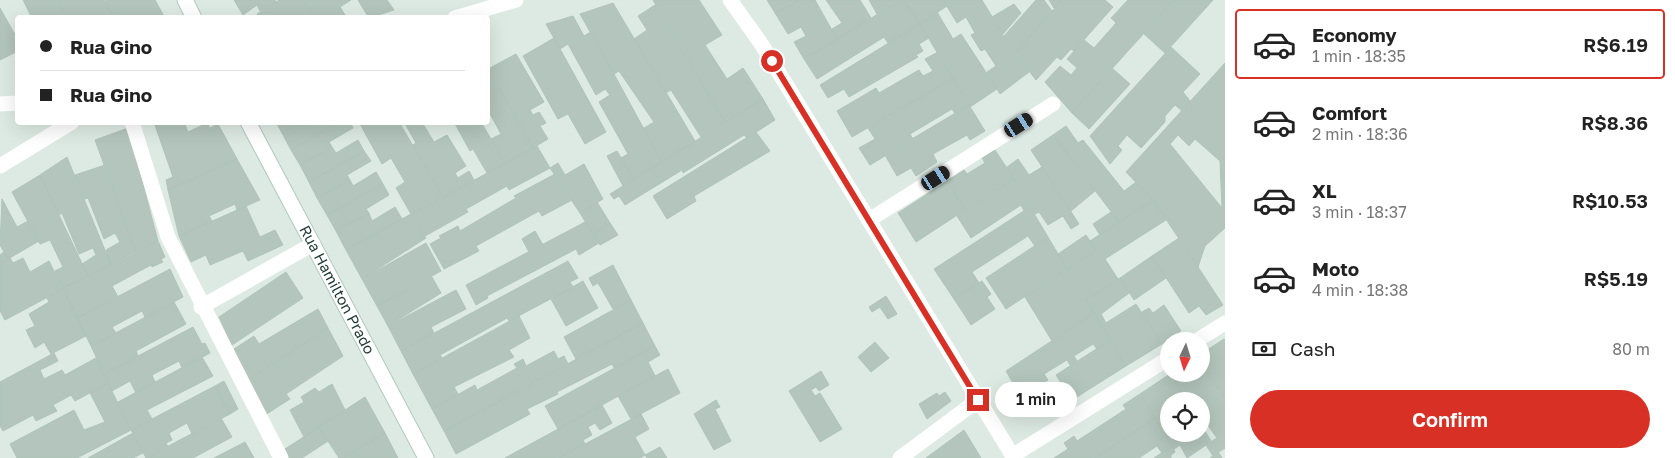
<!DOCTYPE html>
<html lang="en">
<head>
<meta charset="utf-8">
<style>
  :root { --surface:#fff; --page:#f6f6f6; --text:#222; --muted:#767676; --line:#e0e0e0; --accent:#d93025 }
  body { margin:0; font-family:"Golos Text",sans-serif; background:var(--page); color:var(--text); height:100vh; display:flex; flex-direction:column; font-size:19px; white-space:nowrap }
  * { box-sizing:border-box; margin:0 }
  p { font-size:16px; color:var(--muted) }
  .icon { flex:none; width:28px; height:28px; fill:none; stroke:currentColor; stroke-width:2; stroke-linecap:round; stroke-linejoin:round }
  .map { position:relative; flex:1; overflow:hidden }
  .side { display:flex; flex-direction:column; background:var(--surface); width:450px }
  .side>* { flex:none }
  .top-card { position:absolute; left:15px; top:15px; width:475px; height:110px; border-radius:5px; box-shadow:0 5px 20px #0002; display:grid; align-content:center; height:110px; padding:0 25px; background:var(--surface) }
  .needle { width:32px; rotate:184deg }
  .controls { position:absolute; left:1160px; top:332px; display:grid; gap:10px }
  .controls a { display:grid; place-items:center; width:50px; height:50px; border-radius:50%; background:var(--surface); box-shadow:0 5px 20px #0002; font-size:25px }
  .end { position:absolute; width:22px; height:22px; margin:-11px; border:6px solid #d93025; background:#fff; box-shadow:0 0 0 2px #fff }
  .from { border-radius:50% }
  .bubble { position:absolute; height:35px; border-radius:18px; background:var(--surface); box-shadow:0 5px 20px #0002; font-size:16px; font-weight:600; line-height:35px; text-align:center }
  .car { position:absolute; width:15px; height:30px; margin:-15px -8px; border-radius:6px; box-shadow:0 0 4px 1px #0007; background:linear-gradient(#222 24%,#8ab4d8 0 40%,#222 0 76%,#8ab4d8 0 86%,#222 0) }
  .top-card b { display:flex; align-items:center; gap:18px; height:48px; font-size:19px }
  .top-card b+b { border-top:1px solid var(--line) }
  .top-card i { width:12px; height:12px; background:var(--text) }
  ul { padding:9px 0 0; list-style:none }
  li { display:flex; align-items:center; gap:15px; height:70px; margin:0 10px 8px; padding:0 15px; border:2px solid transparent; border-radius:5px }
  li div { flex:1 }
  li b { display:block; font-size:19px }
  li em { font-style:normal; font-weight:600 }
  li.selected { border-color:var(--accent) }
  li>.icon { width:45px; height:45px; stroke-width:1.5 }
  .pay { display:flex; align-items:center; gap:12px; height:55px; padding:0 25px; font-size:19px }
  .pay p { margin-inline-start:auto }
  .primary-button { display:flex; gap:10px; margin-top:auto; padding:10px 25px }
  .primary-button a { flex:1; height:58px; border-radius:30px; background:var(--accent); color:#fff; font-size:20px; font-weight:600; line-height:58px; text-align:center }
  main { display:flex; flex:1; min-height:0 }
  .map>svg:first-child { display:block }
</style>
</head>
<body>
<main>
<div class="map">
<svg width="1225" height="458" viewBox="0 0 1225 458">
  <rect width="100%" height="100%" fill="#ddeae3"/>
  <path fill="#b3c5bc" stroke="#b0c4ba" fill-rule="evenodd" d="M23,0H57L67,18H32Z
    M57,0H104L114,18H67Z
    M107,0H155L165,18H114L105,1Z
    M234,0H275L276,2L260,11L257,5L243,15Z
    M279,0H304L315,18H259L257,14Z
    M304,0H351L340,7L347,18H321L319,14L315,17Z
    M358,0H387L394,10L369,18Z
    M653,0H699L722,35L705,45L727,79L743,68L763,99L725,122Z
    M767,0H800L775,13Z
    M800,0H815L837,39L804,59L794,42L806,36L801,27L788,34L775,13Z
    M826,0H860L871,18L837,39L832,29L842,23Z
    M869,0H901L877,14Z
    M901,0H904L920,24L888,43L884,37L817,79L804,59Z
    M904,0H943L947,6L920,24Z
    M943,0H982L1014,53L1029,72L1000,94L987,72L996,66L985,49L981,51L971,35L975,33L966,17L957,23Z
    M1036,0H1044L1052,11L1015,53L1004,36Z
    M1049,0H1062L1054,8Z
    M1062,0H1105L1113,7L1074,51L1071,49L1061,60L1057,57L1036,80L1015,53Z
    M1128,0H1174L1072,113L1045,82L1060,66L1071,75L1077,68L1067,59L1084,40L1094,48L1116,23L1111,18Z
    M1174,0H1213L1165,53L1144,34Z
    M613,3L695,141L662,162L644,128L654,122L619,71L614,74L580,14Z
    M1014,4L1021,13L1003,34L992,17Z
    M655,5L725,122L701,137L671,90L666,93L634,39L647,30L638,16Z
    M0,8L18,40V51L0,60Z
    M937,12L953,39L961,34L997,89L970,107L920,24Z
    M573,16L584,36L591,32L662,162L633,179L621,158L628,154L599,102L610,95L605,89L596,95L568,44L560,49L546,24Z
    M920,24L929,38L919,44L923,51L916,55L918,57L849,97L844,89L828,98L820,85Z
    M554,38L606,132L585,144L568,114L558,119L523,56Z
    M1171,47L1200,74L1183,92L1190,101L1182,111L1175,105L1165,116V122L1141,148L1127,135L1118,146L1122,150L1110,164L1090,136Z
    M938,52L953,78L852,137L837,111L876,88L879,93L919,70L923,76L933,71L925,59Z
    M516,54L544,102L530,110L533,115L539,112L546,123L540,126L548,139L533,148L488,69Z
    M1225,63V228L1205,246L1198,267L1153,200L1126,172ZM1178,135L1189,146L1195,139L1220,161L1222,208L1170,144Z
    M488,68L533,148L505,163L491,139L501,134L488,110Z
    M1112,68L1130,84L1089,129L1072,113Z
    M953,78L969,105L955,114L952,109L910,134L913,139L870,165L859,148L875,139L868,128Z
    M763,99L775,120L747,138L744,135L683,173L682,170L625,205L619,196L614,199L610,194Z
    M969,105L985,131L970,140L967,135L933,154L937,162L916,176L911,168L897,176L885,155Z
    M167,122H184L188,132L207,123L210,128L218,124L237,159L168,190L166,180L173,177L155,125Z
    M276,122H300L282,133Z
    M300,122H338L291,150L282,133Z
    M338,122H350L353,128L329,142L332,147L300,165L291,150Z
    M359,122H399L443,197L411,214L396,188L405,182L391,158L382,164Z
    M404,122H426L423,124L434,142L447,135L466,166L455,173L458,178L469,171L474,180L443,197L413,145L416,143Z
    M454,122H481L505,163L487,173L473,149L470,151Z
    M1066,126L1078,143L1083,140L1124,191L1136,182L1153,200L1119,222L1053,135Z
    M128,128L158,241L136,253L95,140Z
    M756,132L770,151L694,196L696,201L667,219L653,196Z
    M1053,135L1095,191L1071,211L1031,150Z
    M358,140L364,151L309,182L300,165L332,147L336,153Z
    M537,146L550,168L509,190L507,186L466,209L468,212L425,236L412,214Z
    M995,150L1014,179L965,210L947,181L964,170L967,174L985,163L982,158Z
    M364,151L371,161L347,175L350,180L317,198L309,182Z
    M617,151L633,179L623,186L607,156Z
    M67,157L111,265L88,276L82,264L96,255L93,248L79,254L62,213L59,215L40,175Z
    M237,159L260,200L237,210L235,204L209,216L212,221L179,236L168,190Z
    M1018,159L1029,175L1042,167L1079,224L1071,229L1063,216L1048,225L1039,212L1035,214L1007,167Z
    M558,163L565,175L584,164L603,199L580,213L550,168Z
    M105,165L136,253L111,265L106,250L120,242L115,233L104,239L88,198L85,199L75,175Z
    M376,172L383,184L327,215L317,198L350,180L353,186Z
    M555,174L572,200L542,216L539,211L476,246L479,251L444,269L430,244L441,238L439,236L458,226L460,231L516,198L514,196Z
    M40,175L88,276L63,288L55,271L63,267L50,240L40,244L12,192Z
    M1014,179L1030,207L1024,211L1021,205L971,238L957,216Z
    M947,181L965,210L916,242L898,213Z
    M383,184L389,195L366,209L369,213L336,231L327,215Z
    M2,199L17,227L28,221L39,241L8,259L0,245Z
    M1153,200L1166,220L1105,259L1118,279L1086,300L1094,313L1052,341L1025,297L1096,250L1090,241Z
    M597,202L610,223L593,234L580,213Z
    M246,206L260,237L275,230L283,245L248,261L243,251L210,265L206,255L191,262L179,236Z
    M395,207L402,219L346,250L336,231L369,213L372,221Z
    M1030,207L1048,237L1035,246L1028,236L972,272L979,283L954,299L934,269Z
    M1111,212L1119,222L1100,235L1093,224Z
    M411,214L426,238L362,279L346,250Z
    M585,222L599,243L579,255L576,249L487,296L488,298L476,305L466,285Z
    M610,223L618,235L600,245L593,234Z
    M535,231L543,245L529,252L522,239Z
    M1086,235L1096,250L1067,269L1058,254Z
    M1048,237L1067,269L1006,309L986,278Z
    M1179,238L1223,305L1206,315L1199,306L1189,313L1152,256Z
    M158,241L165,257L161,259L163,262L152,267L151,265L112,286L118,297L77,318L63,288Z
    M426,243L441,271L377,306L362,279Z
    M4,252L8,259L0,263V255Z
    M1152,256L1166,278L1134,300L1120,278Z
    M10,258L13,263L23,258L30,272L49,261L63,289L5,320L0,311V263Z
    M568,261L578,278L570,282L573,287L509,321L507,318L440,355L442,358L413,374L401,351Z
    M613,265L631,300L613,309L598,283L593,286L589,278Z
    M170,269L183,297L145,317L142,311L112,327L116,333L91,346L77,318Z
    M286,272L303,298L232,345L219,317Z
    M432,277L441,293L388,326L377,306Z
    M1120,278L1129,293L1101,314L1106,323L1136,304L1162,344L1126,366L1086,300Z
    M583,281L598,308L566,326L551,299Z
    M982,281L991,294L987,297L995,309L971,325L954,299Z
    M63,289L86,336L51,354L44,342L35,348L26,330L35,326L29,314L49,302L47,298Z
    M456,290L466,309L431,327L434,333L401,351L388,326Z
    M886,296L897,314L888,319L880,307L872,312L869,307Z
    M631,300L643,323L576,359L564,337Z
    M174,302L186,324L136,351L138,356L104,374L91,346Z
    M1164,305L1181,331L1162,344L1142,312L1149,308L1153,313Z
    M318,309L328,328L248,380L234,349L254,336L259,344Z
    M1094,313L1110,340L1097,349L1093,344L1074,356L1077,361L1070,365L1067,360L1044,374L1048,380L1021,397L1006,371Z
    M519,316L530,338L509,350L514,357L454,387L458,394L432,409L413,374Z
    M643,323L655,346L614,368L612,364L557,392L558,394L527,409L530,414L456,454L444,431Z
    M193,327L202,344L205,343L210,353L182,368L179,361L152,375L155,382L136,393L130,381L112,391L104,374Z
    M328,328L343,356L286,394L290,399L265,415L248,380Z
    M1224,339L1225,340V398L1201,363V354Z
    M1110,340L1126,366L1072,400L1056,375Z
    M875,342L889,358L871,372L858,357Z
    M655,346L660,355L648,362L655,376L558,429L545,406Z
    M554,351L558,359L564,356L568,364L444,431L432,409L475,385L477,390L517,368L514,364L523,359L526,366Z
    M54,353L58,361L40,370L44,379L62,370L65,375L96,358L108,383L75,401L71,395L53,405L57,411L36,421L33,415L3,431L0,426V382Z
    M202,357L213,376L147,410L152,419L131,430L118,402Z
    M1201,363L1225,398V448L1219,452L1212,441L1217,438L1201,416V401H1187L1170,374H1201Z
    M668,369L680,393L631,419L618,396Z
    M821,371L829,385L819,391L816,387L811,390L815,396L820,393L842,429L820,442L789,391Z
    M1170,374L1187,401H1169V434H1201V425L1222,458H1210L1213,456L1206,445L1187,458L1180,445L1174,449L1172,446L1140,394Z
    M224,381L238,409L230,414L215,386Z
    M108,383L131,430L77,458H17L10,444L74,410L84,430L105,422L90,393Z
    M332,384L345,410L304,437L290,410L304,402L301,397L315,388L319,392Z
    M215,386L230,414L192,434L187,423L169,433L172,440L166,443L168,447L146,458L131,430Z
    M945,392L951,401L927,419L919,404L937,393L939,396Z
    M1140,394L1155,418L1095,458H1054L1068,449L1064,443L1074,436L1077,441L1126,409L1123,405Z
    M365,397L385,433L343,458H339L319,427Z
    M716,400L720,407L715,409L731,441L714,450L694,414Z
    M602,405L612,423L600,430L595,423L588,427L592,435L583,440L585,444L559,458H505Z
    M641,414L649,429L635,437L645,455L640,458H559Z
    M221,418L232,437L193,458H146Z
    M1155,418L1172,446L1162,453L1157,446L1139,458H1095Z
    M319,427L328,441L302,458H285L282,451Z
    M964,430L981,458H926Z
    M133,433L143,453L133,458H88Z
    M385,433L398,458H343Z
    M245,442L254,458H214Z
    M1172,446L1175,452L1171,455V458H1154Z
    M660,447L667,458H647L645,455Z"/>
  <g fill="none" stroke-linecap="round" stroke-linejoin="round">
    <g stroke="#b0cabf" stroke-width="17">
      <g id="secondary">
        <path d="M185,0L194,18"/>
        <path id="s1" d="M248,122L426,458"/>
      </g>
    </g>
    <path stroke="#fff" stroke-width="15" d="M1196,341L1225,323
      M1012,456L1169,358"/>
    <path stroke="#fff" stroke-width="15" d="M730,0L762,45L1014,458
      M455,18L516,0
      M0,104L18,103
      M132,122L168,237L281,458
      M0,166L72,122
      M869,220L1053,104
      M201,307L313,244
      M900,458L978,400"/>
    <use href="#secondary" stroke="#fff" stroke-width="15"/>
  </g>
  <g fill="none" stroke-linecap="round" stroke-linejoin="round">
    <path stroke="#d93025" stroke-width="6" d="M772,61L978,400"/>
  </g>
  <g text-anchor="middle" stroke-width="4" stroke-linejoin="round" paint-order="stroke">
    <g font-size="15" fill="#1e3a30" stroke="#eef7f2">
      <text dy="5" stroke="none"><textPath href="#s1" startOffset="190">Rua Hamilton Prado</textPath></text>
    </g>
  </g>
</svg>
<div class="controls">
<a><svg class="needle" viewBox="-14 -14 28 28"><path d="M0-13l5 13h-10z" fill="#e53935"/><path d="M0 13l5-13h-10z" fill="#767676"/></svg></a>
<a><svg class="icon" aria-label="locate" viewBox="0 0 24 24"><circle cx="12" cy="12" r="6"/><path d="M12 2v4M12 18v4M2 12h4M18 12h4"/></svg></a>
</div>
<i class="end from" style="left:772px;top:61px"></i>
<i class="end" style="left:978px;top:400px"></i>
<div class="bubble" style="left:995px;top:382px;width:82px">1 min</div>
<i class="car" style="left:1019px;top:125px;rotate:58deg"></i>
<i class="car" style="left:936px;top:178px;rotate:58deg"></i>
<div class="top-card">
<b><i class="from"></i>Rua Gino</b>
<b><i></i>Rua Gino</b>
</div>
</div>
<section class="side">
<ul>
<li class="selected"><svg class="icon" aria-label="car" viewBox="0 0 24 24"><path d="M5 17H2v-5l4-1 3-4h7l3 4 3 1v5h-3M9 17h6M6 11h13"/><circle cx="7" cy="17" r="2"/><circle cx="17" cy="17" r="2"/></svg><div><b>Economy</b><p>1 min · 18:35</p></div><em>R$6.19</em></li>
<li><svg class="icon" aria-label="car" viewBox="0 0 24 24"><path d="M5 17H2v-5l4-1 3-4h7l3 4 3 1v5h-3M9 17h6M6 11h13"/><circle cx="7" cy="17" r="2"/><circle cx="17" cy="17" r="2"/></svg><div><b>Comfort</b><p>2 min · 18:36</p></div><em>R$8.36</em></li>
<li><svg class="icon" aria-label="car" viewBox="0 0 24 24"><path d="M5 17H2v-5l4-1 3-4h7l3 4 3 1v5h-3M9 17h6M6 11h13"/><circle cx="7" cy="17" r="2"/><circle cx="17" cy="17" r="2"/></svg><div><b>XL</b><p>3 min · 18:37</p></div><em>R$10.53</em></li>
<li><svg class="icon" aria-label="car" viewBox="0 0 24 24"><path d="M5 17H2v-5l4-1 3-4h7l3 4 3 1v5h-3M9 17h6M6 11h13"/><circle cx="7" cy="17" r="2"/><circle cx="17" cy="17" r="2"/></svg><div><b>Moto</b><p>4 min · 18:38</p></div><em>R$5.19</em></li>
</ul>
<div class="pay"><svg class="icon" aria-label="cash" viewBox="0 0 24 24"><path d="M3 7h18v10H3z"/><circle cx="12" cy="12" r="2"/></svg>Cash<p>80 m</p></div>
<div class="primary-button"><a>Confirm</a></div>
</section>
</main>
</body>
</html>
